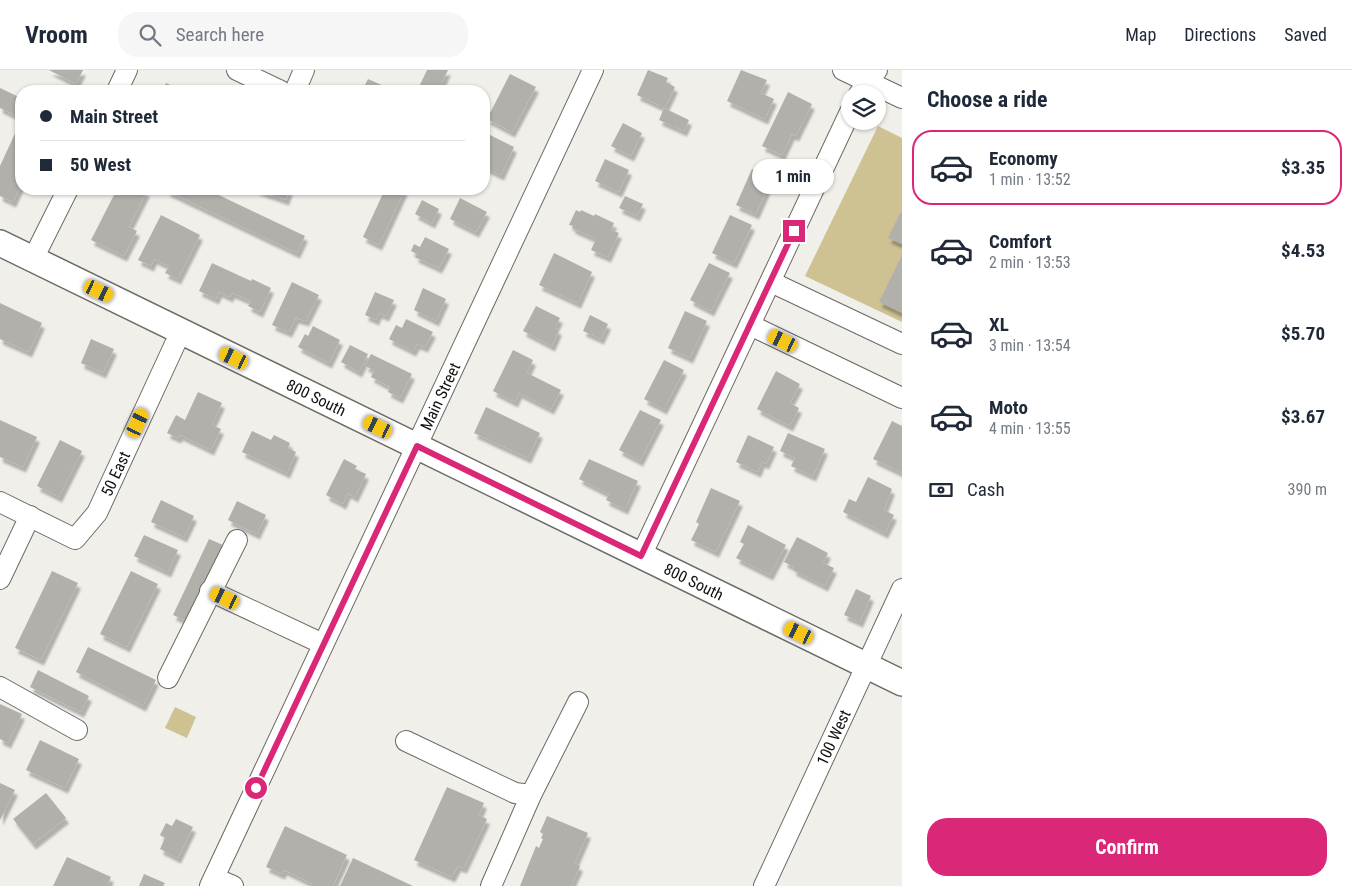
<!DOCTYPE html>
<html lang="en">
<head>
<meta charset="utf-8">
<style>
  :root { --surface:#fff; --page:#f6f6f7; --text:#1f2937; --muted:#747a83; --line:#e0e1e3; --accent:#db2777 }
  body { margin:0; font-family:"Roboto Condensed",sans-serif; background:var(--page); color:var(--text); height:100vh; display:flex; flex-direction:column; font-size:19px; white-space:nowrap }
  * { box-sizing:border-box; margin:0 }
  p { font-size:16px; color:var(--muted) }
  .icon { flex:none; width:28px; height:28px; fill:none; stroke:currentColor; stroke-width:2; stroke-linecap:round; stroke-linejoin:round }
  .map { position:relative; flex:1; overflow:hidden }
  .sheet { display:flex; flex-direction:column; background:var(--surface); width:450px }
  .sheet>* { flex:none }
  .guide { position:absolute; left:15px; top:15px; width:475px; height:110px; border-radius:20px; box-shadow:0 1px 4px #0004; display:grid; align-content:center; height:110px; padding:0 25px; background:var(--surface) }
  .tools { position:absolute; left:841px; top:15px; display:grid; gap:10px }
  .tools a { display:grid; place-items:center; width:45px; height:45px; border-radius:50%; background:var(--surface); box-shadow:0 1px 4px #0004; font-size:25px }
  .end { position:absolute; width:22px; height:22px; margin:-11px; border:6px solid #db2777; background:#fff; box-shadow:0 0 0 2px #fff }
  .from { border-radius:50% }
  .bubble { position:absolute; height:35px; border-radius:18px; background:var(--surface); box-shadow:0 1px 4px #0004; font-size:16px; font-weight:700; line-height:35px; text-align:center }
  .car { position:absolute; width:15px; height:30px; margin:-15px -8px; border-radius:6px; box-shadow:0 0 4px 1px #0007; background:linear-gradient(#f5c518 24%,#345 0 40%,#f5c518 0 76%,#345 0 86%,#f5c518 0) }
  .guide b { display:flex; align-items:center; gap:18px; height:48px; font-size:19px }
  .guide b+b { border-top:1px solid var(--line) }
  .guide i { width:12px; height:12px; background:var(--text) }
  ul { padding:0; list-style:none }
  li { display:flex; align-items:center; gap:15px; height:75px; margin:0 10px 8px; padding:0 15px; border:2px solid transparent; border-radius:20px }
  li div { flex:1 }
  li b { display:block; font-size:19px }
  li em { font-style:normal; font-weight:700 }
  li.active { border-color:var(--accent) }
  li>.icon { width:45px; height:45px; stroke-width:1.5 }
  h2 { padding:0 25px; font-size:22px; line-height:60px }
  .pay { display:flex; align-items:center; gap:12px; height:55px; padding:0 25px; font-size:19px }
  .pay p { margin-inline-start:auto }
  .cta { display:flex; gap:10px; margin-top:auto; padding:10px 25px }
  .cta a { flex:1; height:58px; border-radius:20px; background:var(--accent); color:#fff; font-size:20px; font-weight:700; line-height:58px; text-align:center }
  header { display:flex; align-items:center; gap:30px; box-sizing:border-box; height:70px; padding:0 25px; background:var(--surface); border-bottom:1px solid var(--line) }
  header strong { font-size:24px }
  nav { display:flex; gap:28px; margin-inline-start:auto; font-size:18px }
  .search { width:350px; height:45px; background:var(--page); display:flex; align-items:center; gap:12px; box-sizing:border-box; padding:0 18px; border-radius:20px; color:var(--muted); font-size:19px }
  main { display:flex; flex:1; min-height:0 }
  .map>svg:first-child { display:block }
</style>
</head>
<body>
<header>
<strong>Vroom</strong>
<div class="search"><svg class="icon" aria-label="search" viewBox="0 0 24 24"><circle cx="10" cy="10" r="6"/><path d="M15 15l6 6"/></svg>Search here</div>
<nav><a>Map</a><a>Directions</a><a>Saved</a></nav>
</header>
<main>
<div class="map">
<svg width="902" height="816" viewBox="0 0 902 816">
  <defs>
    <filter id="shadow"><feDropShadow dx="3" dy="5.5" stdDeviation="1" flood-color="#0004"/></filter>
  </defs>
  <rect width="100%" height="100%" fill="#f1efea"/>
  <path fill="#cec293" d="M878,56L902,68V252L805,206Z
    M175,637L196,647L187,668L165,658Z"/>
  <path fill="#b1b0ab" filter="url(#shadow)" d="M49,0H83L76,14Z
    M427,0H448L438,21H417Z
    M648,0L668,8L666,12L675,17L665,38L637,25Z
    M741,0L767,10L761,23L774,29L765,49L727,31Z
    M510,4L536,17L512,62L487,49Z
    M368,9L395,21H362Z
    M166,13L183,21H162Z
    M0,18L21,28V48L0,38Z
    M788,22L812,34L796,66L792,64L782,85L762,76Z
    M664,38L689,50L684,61L659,50Z
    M623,53L642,63L631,86L611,76Z
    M17,59L21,60V115L13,132L0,126V96Z
    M490,65L514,77L501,105L484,97V79Z
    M605,89L629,100L619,122L595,111Z
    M752,99L772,108L756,144L736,135Z
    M117,119H142L147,121L129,157L137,161L124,186L91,170Z
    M168,119H206L305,166L297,183L167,121Z
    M254,119H290L286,130Z
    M385,119H405L379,175L363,167Z
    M625,126L643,134L637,146L619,138Z
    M460,128L487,142L476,162L450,149Z
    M422,130L439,139L432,153L415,144Z
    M576,140L580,142L581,140L594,146L595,144L614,153L611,160L619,163L608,187L591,180L596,169L572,158L573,156L569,155Z
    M900,143H902V174L888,168Z
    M161,145L200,165L178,209L165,203L169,196L154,189L151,196L138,190Z
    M730,145L752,155L734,193L712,183Z
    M425,167L449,179L439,198L415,187L417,184L411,181L414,174L420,177Z
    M554,183L592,202L578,233L539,215Z
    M902,185V243L879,232Z
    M212,193L251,211L252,209L271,218L260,242L248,236L251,231L232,223L230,227L219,222L216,229L199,221Z
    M709,193L730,203L711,241L690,230Z
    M292,212L319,225L306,251L296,248L289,262L272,255Z
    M423,218L446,229L436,251L414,240Z
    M375,222L394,230L386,246L379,243L376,250L365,245Z
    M0,233L42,253L29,282L0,269Z
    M536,236L560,248L555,258L559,260L552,276L523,261Z
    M685,241L707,251L690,288L668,278Z
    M590,245L608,254L601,269L583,261Z
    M406,249L433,262L425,277L417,274L413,281L389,269L396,255L402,258Z
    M313,256L340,270L329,293L298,277L305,264L308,266Z
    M91,269L114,279L103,303L81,293Z
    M350,275L368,284L359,302L341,292Z
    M513,280L533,290L527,303L561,320L551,339L519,323L515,332L493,321Z
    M371,284L412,304L400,328L388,322L390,317L371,307L374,300L365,296Z
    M664,290L684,300L664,339L644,329Z
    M776,301L800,314L790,333L799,338L790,356L757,339Z
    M198,322L222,333L212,355L221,359L211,380L180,365L178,368L167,363L176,345L185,350Z
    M486,337L540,363L528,388L474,363Z
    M640,340L661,350L640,391L619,380Z
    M0,350L37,367L23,397L0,387Z
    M892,351L902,356V403L873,389Z
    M252,361L271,370L274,365L290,373L288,378L296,382L287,403L242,382Z
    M788,363L825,379L813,406L791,396L795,388L780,381Z
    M748,365L774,377L766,394L762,392L758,402L736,392Z
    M60,370L82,381L59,427L37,416Z
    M344,389L357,396L355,399L366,404L355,427L348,423L343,434L326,425Z
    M589,389L638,411L625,439L606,430L609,424L579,409Z
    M868,407L892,419L884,440L894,445L885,463L843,442L849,429L856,432Z
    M711,418L740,431L716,482L691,470L699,454L696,452Z
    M161,430L194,446L184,467L151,452Z
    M237,431L266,445L257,464L228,450Z
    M748,455L786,475L770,505L736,488L744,474L740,472Z
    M144,465L178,480L168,502L134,486Z
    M797,467L828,483L823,493L834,498L825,516L793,500L794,497L784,492Z
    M209,469L223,475L187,551L173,545Z
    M52,501L78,513L41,590L15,578Z
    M131,501L158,514L127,577L100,564Z
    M856,519L871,526L860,552L844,545Z
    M88,577L156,610L143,636L76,602Z
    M38,600L89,626L81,642L30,617Z
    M0,634L22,644L8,673L0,669Z
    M40,670L79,689L65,718L26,700Z
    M0,713L15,720L0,750Z
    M447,717L484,733L479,745L487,749L464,798L458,796L452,807L414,790Z
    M46,723L66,748L33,774L13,749Z
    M547,746L588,763L575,793L580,796L571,816H520L536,776L539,778L543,769L541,768L543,764L540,762Z
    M176,749L193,757L178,788L160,779L165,768L160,765L166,753L172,756Z
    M285,756L347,785L333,816H313V814L284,800L282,804L266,797Z
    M67,787L111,807L107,816H53Z
    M353,788L413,816H340Z
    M144,804L165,813L163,816H139Z"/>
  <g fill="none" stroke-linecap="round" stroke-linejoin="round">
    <g stroke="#6b6a65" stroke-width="22">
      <g id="minor">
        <path d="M237,0L281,21"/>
        <path d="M843,0L902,28"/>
        <path d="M117,21L127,0"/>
        <path d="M295,21L304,0"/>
        <path d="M859,24L877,0"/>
        <path d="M33,189L68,119"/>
        <path d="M771,212L902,274"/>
        <path d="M750,255L902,328"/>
        <path id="s1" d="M0,432L75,469L97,443L181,261"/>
        <path d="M641,486L850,42"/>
        <path d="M0,509L30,446"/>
        <path d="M210,521L323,574"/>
        <path d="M168,608L237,470"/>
        <path d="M0,617L77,660"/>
        <path d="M406,671L515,723L531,725"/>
        <path d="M214,808L233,816"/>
        <path id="s2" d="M210,816L593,0"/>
        <path d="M491,816L531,725L578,632"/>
        <path id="s3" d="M764,816L902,519"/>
      </g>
    </g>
    <g stroke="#6b6a65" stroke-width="28">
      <g id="major">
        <path id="s4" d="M0,173L902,613"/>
      </g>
    </g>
    <use href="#minor" stroke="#fff" stroke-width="20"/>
    <use href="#major" stroke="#fff" stroke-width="25"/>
  </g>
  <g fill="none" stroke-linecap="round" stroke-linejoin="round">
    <path stroke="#db2777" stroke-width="6" d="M256,718L417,376L641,486L794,161"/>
  </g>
  <g text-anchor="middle" stroke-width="4" stroke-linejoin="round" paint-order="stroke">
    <g font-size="16" fill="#0f0f0d" stroke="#fff">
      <text dy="6" stroke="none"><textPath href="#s4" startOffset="352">800 South</textPath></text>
      <text dy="6" stroke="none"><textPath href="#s2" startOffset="541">Main Street</textPath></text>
      <text dy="6" stroke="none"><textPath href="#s1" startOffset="161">50 East</textPath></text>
      <text dy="6" stroke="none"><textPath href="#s4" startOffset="772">800 South</textPath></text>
      <text dy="6" stroke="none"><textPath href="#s3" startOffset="164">100 West</textPath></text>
    </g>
  </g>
</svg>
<div class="tools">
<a><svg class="icon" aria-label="layers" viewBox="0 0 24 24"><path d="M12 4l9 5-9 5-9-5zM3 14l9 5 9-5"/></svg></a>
</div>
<i class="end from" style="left:256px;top:718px"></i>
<i class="end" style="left:794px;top:161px"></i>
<div class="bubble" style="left:752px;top:89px;width:82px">1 min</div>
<i class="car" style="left:99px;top:221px;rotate:116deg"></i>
<i class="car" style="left:783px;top:271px;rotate:296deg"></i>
<i class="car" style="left:234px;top:288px;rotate:296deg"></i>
<i class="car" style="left:138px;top:353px;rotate:25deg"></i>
<i class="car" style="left:378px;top:357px;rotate:296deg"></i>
<i class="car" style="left:225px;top:528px;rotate:296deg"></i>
<i class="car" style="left:799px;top:563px;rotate:296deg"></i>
<div class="guide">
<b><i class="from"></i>Main Street</b>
<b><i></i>50 West</b>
</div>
</div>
<section class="sheet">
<h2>Choose a ride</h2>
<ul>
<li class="active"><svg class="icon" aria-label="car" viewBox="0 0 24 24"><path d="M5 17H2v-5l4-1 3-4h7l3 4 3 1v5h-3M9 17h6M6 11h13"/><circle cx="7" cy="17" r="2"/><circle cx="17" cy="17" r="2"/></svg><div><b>Economy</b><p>1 min · 13:52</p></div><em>$3.35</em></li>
<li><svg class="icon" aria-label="car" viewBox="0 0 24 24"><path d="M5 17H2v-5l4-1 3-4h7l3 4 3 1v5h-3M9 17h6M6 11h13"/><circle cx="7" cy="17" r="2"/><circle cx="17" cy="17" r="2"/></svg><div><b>Comfort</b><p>2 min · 13:53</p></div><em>$4.53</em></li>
<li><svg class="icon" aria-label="car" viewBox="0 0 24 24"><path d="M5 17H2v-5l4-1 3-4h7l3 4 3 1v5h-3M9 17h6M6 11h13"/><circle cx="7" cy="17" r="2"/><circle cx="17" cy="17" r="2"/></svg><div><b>XL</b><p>3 min · 13:54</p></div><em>$5.70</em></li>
<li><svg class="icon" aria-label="car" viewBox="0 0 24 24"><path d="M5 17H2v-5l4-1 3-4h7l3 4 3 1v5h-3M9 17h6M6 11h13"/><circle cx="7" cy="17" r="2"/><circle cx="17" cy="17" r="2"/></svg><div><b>Moto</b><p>4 min · 13:55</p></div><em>$3.67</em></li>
</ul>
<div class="pay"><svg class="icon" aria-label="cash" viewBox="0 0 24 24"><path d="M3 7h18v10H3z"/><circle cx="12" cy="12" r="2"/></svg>Cash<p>390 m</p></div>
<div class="cta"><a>Confirm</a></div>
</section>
</main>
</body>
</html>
